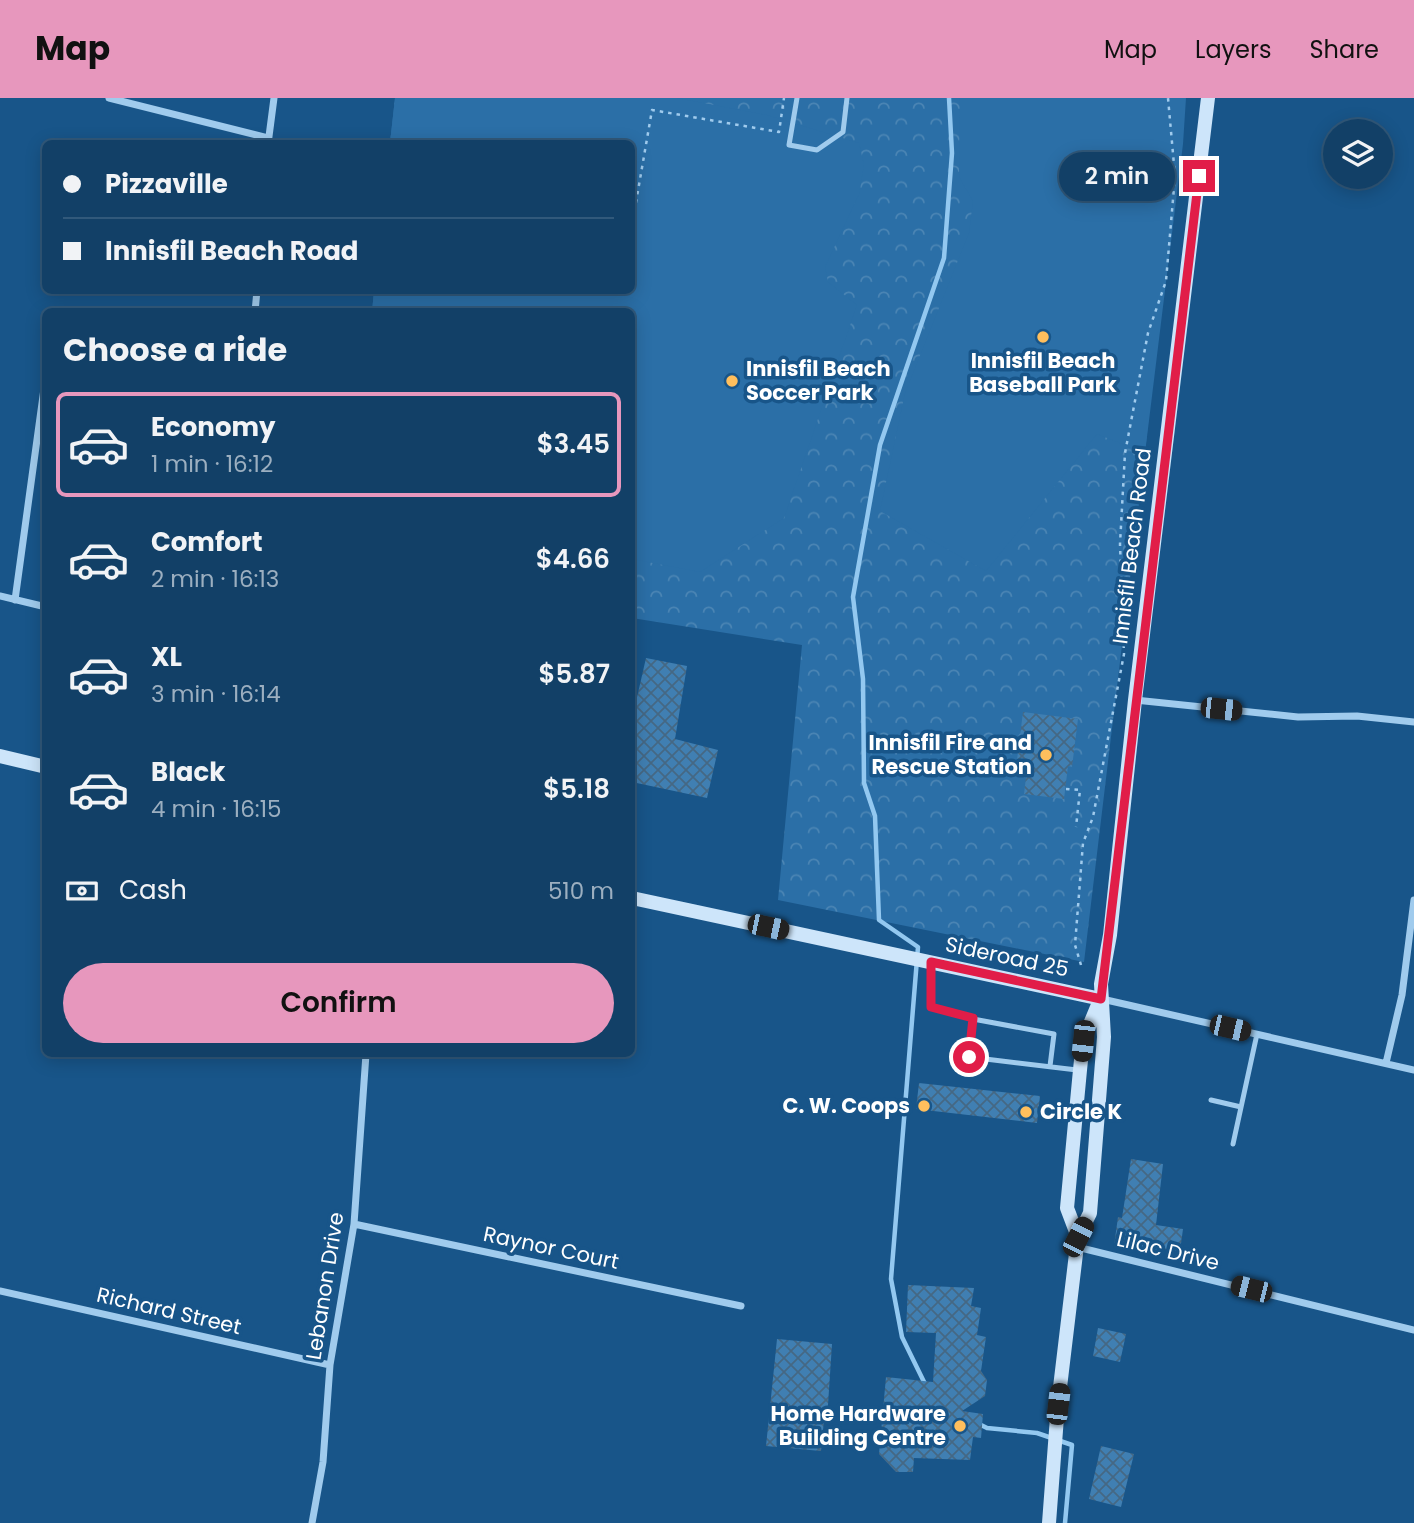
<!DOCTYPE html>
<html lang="en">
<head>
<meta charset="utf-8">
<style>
  :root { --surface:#124067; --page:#1b476d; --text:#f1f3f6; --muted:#9cafc0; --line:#31597b; --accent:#e797bd }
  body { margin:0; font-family:Poppins,sans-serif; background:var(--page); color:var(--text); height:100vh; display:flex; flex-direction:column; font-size:26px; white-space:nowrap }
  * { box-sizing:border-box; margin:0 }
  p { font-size:23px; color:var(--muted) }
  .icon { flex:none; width:38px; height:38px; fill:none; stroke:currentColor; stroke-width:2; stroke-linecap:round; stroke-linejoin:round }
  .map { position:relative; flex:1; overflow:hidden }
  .side { position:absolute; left:42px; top:210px; width:593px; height:749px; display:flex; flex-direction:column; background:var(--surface); border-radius:10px; box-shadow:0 4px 18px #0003,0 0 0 2px var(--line) }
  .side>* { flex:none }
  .hud { position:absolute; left:42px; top:42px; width:593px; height:154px; border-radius:10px; box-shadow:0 4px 18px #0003,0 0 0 2px var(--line); display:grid; align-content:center; height:154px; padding:0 21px; background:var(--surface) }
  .controls { position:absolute; left:1323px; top:21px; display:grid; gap:14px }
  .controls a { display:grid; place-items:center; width:70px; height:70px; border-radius:50%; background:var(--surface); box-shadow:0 4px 18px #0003,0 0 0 2px var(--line); font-size:35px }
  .end { position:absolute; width:32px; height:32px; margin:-16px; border:9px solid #e11d48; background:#fff; box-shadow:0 0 0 4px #fff }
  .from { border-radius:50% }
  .bubble { position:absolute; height:49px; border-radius:24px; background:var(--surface); box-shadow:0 4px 18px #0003,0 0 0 2px var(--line); font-size:23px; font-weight:600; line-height:49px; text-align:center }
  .car { position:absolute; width:21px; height:42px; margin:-21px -10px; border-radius:9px; box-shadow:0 0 5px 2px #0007; background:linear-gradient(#222 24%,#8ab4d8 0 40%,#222 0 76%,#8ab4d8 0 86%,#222 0) }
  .hud b { display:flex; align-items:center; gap:24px; height:66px; font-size:26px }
  .hud b+b { border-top:2px solid var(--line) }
  .hud i { width:18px; height:18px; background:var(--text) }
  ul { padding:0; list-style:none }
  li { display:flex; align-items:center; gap:21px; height:105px; margin:0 14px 10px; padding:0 7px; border:4px solid transparent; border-radius:10px }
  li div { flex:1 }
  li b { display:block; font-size:26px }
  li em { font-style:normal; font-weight:600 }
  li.selected { border-color:var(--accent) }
  li>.icon { width:63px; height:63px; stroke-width:1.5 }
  h2 { padding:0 21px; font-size:32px; line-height:84px }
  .pay { display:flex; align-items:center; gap:18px; height:77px; padding:0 21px; font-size:26px }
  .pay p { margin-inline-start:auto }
  .primary-button { display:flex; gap:14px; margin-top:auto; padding:14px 21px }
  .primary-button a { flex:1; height:80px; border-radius:42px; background:var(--accent); color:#111; font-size:28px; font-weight:600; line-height:80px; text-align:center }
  header { display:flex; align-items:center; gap:42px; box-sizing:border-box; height:98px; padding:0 35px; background:var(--accent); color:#111 }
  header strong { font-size:33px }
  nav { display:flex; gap:38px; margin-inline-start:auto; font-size:24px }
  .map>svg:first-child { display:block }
</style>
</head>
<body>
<header>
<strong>Map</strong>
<nav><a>Map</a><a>Layers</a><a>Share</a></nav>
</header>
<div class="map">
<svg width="1414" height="1425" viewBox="0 0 1414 1425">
  <defs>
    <pattern id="forest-crowns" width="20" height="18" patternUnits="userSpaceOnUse" patternTransform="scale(1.75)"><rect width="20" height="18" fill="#2b6fa7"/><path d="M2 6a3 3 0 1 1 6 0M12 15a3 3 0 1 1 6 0" fill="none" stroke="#4b85b4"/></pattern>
    <pattern id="building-cross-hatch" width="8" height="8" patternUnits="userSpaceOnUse" patternTransform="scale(1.75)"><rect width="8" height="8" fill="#407fb2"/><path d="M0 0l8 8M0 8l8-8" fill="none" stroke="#456884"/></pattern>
  </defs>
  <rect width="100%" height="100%" fill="#185589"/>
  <path fill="url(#forest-crowns)" d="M395,0H1181L1145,355L1084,864L778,802L802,547L632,520V214H372L374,193L632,192V46L390,45Z"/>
  <path fill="#2b6fa7" d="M395,0H677L767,17L859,45L864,67L859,96L825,169L828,184L857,207L784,420L700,474L632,461V214H372L374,193L632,192V46L390,45Z
    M960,0H1186L1183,46L1145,355L1097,336L986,473L880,413L905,295L969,135L973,103L959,79Z"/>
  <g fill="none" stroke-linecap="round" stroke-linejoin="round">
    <path stroke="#93c8f0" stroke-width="4.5" d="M926,1288L902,1239L891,1181L918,849L879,822L875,718L864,685L863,581L853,499L880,347L944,160L952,55L949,0
      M979,1326L987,1330L1037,1335L1072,1347L1065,1425"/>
  </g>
  <path fill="url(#building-cross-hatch)" d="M646,560L687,568L675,641L718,652L707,700L632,684V608H635Z
    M1023,614L1078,621L1072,669L1068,668L1064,701L1024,696L1027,671L1016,670Z
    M919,985L1040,998L1037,1025L916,1011Z
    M1131,1061L1163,1066L1156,1127L1183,1131L1180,1153L1164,1151L1163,1156L1114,1148L1118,1119L1122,1120Z
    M908,1187L974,1190L971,1208L981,1210L977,1237L986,1239L981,1273L987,1282L985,1298L962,1313L983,1316L981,1340L973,1339L970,1362L914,1360L913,1374H896L879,1356L886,1279L933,1284L936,1235L906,1234Z
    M1098,1230L1126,1236L1120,1264L1093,1258Z
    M777,1241L832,1246L827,1322H824L821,1353L766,1348Z
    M1101,1348L1134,1356L1121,1409L1089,1401Z"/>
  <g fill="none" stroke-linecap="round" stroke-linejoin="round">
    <path stroke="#a0cbed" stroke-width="2.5" stroke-dasharray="3.5 5" stroke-linecap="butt" d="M632,109L635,110L652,12L779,34L784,0
      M1066,691L1080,692L1076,729
      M1081,867L1075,847L1083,745L1093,719L1124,556L1120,446L1125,355L1148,235L1166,183L1175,78L1168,0"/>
    <path stroke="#a0cbed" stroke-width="5" d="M797,0L789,47L817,52L843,34L847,0
      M931,864V909L973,921L969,959L1077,972
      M973,921L1054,936L1050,968
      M1211,1002L1241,1009
      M1233,1046L1257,936"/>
    <path stroke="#a0cbed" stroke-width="7" d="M109,0L268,40
      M268,46L274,0
      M255,214L257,192
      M0,498L46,509
      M15,502L46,276
      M1135,602L1298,619L1357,618L1414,624
      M1102,901L1414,972
      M1386,965L1402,897L1414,802
      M354,1126L741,1208
      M1077,1149L1414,1232
      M0,1193L330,1267
      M312,1425L323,1364L330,1267L354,1126L366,956"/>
    <path stroke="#cde5fa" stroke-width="14" d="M0,658L46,669
      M632,800L1101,901
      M1078,1139L1067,1110L1080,972L1083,943L1100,902
      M1049,1425L1058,1306L1078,1139L1090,1115L1104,939L1101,886L1110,837L1135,602L1208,0"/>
  </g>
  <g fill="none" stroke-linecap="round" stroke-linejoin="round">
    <path stroke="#e11d48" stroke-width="9" d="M969,959L973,920L931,909V864L1101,901L1199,78"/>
  </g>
  <g fill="#ffbf5d" stroke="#185589" stroke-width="2.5">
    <circle cx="1043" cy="239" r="7"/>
    <circle cx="732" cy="283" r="7"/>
    <circle cx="1046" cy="657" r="7"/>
    <circle cx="924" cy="1008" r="7"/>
    <circle cx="1026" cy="1014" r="7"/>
    <circle cx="960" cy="1328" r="7"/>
  </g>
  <g text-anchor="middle" stroke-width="7" stroke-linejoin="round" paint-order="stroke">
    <g font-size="21" font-weight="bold" fill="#fff" stroke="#185589" text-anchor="end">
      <text x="1043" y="270" text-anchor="middle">Innisfil Beach<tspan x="1043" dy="24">Baseball Park</tspan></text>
      <text x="746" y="278" text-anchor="start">Innisfil Beach<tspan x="746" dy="24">Soccer Park</tspan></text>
      <text x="1032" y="652">Innisfil Fire and<tspan x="1032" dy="24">Rescue Station</tspan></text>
      <text x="910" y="1015">C. W. Coops</text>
      <text x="1040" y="1021" text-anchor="start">Circle K</text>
      <text x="946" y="1323">Home Hardware<tspan x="946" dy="24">Building Centre</tspan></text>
    </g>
    <g font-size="21" fill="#fff" stroke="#185589">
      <text transform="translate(1132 448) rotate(-83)" y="7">Innisfil Beach Road</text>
      <text transform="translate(1007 859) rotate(12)" y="7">Sideroad 25</text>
      <text transform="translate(551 1150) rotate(12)" y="7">Raynor Court</text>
      <text transform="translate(1168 1153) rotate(14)" y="7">Lilac Drive</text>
      <text transform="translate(325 1188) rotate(-81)" y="7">Lebanon Drive</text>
      <text transform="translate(169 1213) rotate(13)" y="7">Richard Street</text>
    </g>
  </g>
</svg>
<div class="controls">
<a><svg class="icon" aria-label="layers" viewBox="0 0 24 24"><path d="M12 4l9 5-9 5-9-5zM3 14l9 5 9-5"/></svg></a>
</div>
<i class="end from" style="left:969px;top:959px"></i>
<i class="end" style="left:1199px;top:78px"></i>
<div class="bubble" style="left:1059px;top:54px;width:116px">2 min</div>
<i class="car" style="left:1221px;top:611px;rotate:96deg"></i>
<i class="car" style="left:768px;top:829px;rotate:102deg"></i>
<i class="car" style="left:1230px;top:930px;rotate:103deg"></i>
<i class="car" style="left:1083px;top:943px;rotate:186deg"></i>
<i class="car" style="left:1078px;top:1139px;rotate:27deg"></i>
<i class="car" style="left:1251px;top:1191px;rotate:284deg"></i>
<i class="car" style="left:1058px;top:1306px;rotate:7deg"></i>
<div class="hud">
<b><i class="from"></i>Pizzaville</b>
<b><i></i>Innisfil Beach Road</b>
</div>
<section class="side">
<h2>Choose a ride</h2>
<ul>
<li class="selected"><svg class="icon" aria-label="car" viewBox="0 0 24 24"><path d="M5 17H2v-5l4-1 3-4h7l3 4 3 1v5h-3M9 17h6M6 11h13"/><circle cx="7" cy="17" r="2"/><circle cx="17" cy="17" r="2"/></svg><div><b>Economy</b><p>1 min · 16:12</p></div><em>$3.45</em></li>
<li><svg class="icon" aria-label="car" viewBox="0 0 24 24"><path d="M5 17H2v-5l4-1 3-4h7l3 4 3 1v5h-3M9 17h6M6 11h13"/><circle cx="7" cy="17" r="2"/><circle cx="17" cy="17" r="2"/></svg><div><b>Comfort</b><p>2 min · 16:13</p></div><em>$4.66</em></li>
<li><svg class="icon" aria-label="car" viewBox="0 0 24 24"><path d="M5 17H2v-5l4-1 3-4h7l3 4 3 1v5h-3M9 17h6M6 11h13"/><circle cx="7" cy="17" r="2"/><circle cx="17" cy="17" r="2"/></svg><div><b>XL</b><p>3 min · 16:14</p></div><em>$5.87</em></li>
<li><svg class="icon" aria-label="car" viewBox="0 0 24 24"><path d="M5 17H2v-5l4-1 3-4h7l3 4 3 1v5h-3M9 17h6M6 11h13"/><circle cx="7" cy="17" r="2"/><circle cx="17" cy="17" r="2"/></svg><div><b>Black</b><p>4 min · 16:15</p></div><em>$5.18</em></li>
</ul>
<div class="pay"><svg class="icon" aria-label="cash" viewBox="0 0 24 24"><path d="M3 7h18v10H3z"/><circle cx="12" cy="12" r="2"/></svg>Cash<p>510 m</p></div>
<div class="primary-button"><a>Confirm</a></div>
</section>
</div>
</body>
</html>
